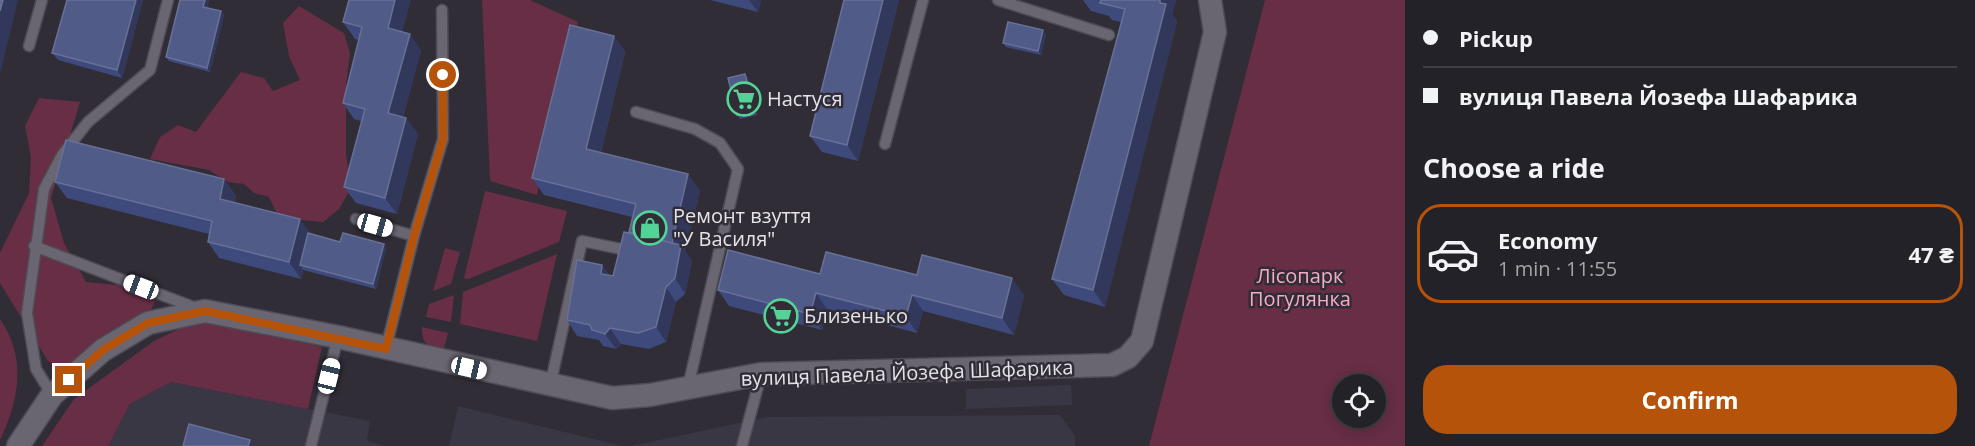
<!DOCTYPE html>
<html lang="en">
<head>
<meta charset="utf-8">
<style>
  :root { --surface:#242229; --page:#302f35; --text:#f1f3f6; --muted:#a3a4a8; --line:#413f46; --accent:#b45309 }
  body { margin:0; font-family:"Open Sans",sans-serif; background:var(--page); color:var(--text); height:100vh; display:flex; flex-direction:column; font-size:22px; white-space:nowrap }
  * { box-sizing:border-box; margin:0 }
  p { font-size:20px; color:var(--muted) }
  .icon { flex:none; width:33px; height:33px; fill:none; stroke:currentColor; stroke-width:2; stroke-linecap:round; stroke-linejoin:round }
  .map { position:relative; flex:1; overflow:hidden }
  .sheet { display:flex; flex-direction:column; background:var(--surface); width:570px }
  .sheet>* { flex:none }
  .top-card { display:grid; align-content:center; height:132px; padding:0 18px; background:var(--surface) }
  .controls { position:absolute; left:1332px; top:374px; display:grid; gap:12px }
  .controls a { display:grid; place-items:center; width:54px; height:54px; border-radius:50%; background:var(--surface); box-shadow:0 3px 15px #0003,0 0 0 2px var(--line); font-size:30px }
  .end { position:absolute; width:27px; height:27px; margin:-14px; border:8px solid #b45309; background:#fff; box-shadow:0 0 0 3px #fff }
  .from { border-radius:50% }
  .car { position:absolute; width:18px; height:36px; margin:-18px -9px; border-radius:8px; box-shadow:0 0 4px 2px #0007; background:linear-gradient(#fff 24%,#345 0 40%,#fff 0 76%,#345 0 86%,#fff 0) }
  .top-card b { display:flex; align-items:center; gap:21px; height:57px; font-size:22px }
  .top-card b+b { border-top:2px solid var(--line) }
  .top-card i { width:15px; height:15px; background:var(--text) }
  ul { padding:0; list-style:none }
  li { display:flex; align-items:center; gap:18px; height:99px; margin:0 12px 9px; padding:0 6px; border:3px solid transparent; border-radius:24px }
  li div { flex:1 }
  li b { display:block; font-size:22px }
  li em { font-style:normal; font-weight:700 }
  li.current { border-color:var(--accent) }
  li>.icon { width:54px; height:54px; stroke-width:1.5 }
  h2 { padding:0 18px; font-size:27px; line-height:72px }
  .cta { display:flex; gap:12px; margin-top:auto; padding:12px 18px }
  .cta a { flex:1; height:69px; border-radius:24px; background:var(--accent); color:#fff; font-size:24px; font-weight:700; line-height:69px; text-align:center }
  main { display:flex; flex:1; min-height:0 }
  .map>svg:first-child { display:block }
</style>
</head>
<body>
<main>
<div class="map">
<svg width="1405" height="446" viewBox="0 0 1405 446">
  <rect width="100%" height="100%" fill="#302d37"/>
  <path fill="#3a3745" d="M171,382L370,421L367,441L386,446H108L130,404Z
    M1071,385L1072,405L966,409V389Z
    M458,406L622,446H449Z
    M1060,415L1075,436V446H631L768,417Z"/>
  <path fill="#672e45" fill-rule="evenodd" d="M482,0H530L578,22L537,195L490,181Z
    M1265,0H1405V446H1149ZM1342,384H1376V417H1342Z
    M299,6L344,33L350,53L346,85V154L351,188L339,209L323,222L279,218L269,197L254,193L244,184L228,182L209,170L150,159L160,137L178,125L196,132L241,72L264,78L273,91L300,80L289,56L283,23Z
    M39,98L80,102L51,198L64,243L86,282L127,286L157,297L147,318L86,380L48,361L0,283V253L29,193L31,157L25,126Z
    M485,191L567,211L559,242L468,279L464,278Z
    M445,248L460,252L451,284L433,291Z
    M557,254L537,341L460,324L463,292Z
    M454,295L451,322L426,317L429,304Z
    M0,319C27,358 19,400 0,440Z
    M211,322L322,347L308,409L171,382L130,404L108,446H42L74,399L154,341L181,328Z
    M422,327L448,333L443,352C429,346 421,344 422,327Z"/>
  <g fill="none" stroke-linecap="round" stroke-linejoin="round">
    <g stroke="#4d4b53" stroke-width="13">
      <path id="service" d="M998,0L1109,35
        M29,46L42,0
        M636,112L695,129L720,143L738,169L688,387
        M885,144L923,0
        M356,219L414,236
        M34,246L196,308
        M386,348L414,236L443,139L442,10
        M550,386L582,241L621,249
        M52,395L36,369L27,313L44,189L62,155L88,122L150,70L168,0
        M311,446L338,337
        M742,446L761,375"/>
    </g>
    <g stroke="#4d4b53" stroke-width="25">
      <path id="minor" d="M18,446L52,395L103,350L148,323L205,311L338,337L612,398L650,395L761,374L1112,365L1128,357L1142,341L1215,32L1210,0"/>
    </g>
    <use href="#service" stroke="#6a6671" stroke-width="10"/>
    <use href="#minor" stroke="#6a6671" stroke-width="22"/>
  </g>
  <path fill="#3f4a7c" d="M67,0H143L122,78L58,60L52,53Z
    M180,0H209L207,8L221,11L224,15L210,72L169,61L166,57Z
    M710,0H761L758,12Z
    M844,0H899L858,161L822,152L810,136Z
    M1083,0H1176L1172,14L1177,21L1105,307L1064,295L1052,279L1121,22L1112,20L1109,16L1091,11Z
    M343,22L403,32L421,50L403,117L406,118L418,134L397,214L356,203L344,187L361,121L354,119L343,103L359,40L355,39Z
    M1046,34L1041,55L1006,47L1003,43Z
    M614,36L625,52L601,153L688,174L700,191L685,251L692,261L685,294L676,302L666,342L649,349L621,344L616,349L603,346L599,340L577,336L567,320L602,265L610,276H613L630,233L629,232L632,217L544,195L532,178Z
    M745,74L748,78L757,115L740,119L737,115Z
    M224,179L236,196L234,202L311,234L340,242L386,248L376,289L303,270L301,279L219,258L208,242L209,234L67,198L55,182Z
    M917,275L1024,295L1014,335L923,311L917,333L827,309L822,330L729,306L718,290Z"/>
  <path fill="#32385c" d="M3,0H18L0,74V11Z
    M136,0H143L122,78L117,70Z
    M205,0H209L206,11L203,7Z
    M395,0H411L399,44L388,28Z
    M749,0H761L758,12Z
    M883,0H899L858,161L847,145Z
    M1160,0H1176L1172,14L1177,21L1105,307L1093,290Z
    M221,11L224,15L210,72L207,68Z
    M1043,30L1046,34L1041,55L1038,51Z
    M410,34L421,50L400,129L388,113Z
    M614,36L625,52L598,165L586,149Z
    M745,74L748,78L757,115L754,111Z
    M406,118L418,134L397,214L385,198Z
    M688,174L700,191L685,251L692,261L685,294L675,278L672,243Z
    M224,179L236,196L231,215L220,199Z
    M300,219L312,235L300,265L303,270L301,279L289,262Z
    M384,244L386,248L376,289L373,284Z
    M602,265L613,280L601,274Z
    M1012,278L1024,295L1014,335L1002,318Z
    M666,287L676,302L666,342L656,327Z
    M816,293L827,309L822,330L810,314Z
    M912,295L923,311L917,333L906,316Z
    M610,328L621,344L616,349L605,334Z
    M250,440L254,446H248Z"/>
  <path fill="#515b88" stroke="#687097" stroke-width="1.5" d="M0,0H3L0,11Z
    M67,0H136L117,70L52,53Z
    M180,0H205L203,7L221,11L207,68L166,57Z
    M349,0H395L388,28L410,34L388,113L406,118L385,198L344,187L365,109L343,103L362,27L343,22Z
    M844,0H883L847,145L810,136Z
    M1101,0H1160V3L1166,4L1093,290L1052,279L1125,9L1100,3Z
    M1008,22L1043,30L1038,51L1003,43Z
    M570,25L614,36L586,149L688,174L672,243L629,232L636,204L532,178Z
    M745,74L754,111L737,115L728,78Z
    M66,140L224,179L220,199L300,219L289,262L208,242L212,221L55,182Z
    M624,232L681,245L675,278L666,287L656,327L638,333L610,328L605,334L592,330L590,325L567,320L577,260L602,265L601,274L613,276Z
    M308,233L340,242L343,233L384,244L373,284L300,265Z
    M728,250L820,274L826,252L917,275L922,255L1012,278L1002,318L912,295L906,316L816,293L810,314L718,290Z
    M189,424L250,440L248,446H183Z"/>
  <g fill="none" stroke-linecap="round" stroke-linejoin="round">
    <path stroke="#b45309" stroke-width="8" d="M69,380L103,350L148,323L205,311L386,349L414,236L443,139V75"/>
  </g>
  <defs>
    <g id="supermarket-ring" transform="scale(1.725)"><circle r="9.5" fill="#302d37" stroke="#53d396" stroke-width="1.5"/><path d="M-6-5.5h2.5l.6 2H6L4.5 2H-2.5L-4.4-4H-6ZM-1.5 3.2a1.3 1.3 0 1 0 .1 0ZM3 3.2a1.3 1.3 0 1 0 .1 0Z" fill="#53d396"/></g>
    <g id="shop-ring" transform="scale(1.725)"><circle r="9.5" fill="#302d37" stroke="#53d396" stroke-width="1.5"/><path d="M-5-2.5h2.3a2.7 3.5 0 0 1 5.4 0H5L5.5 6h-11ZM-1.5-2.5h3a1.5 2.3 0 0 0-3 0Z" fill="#53d396"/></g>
  </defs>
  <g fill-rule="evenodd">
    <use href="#supermarket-ring" x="744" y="99"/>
    <use href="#shop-ring" x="650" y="228"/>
    <use href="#supermarket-ring" x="781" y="316"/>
  </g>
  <g text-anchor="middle" stroke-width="5" stroke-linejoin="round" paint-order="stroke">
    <g font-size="20" fill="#e4e3e9" stroke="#302d37" text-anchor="start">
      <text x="767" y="106">Настуся</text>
      <text x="673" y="223">Ремонт взуття<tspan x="673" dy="23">"У Василя"</tspan></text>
      <text x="804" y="323">Близенько</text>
    </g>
    <g font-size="20" fill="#f7a9c5" stroke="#302d37">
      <text x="1300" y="283">Лісопарк<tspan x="1300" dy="23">Погулянка</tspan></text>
    </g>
    <g font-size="20" fill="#e4e3e9" stroke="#302d37">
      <text transform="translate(907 373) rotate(-2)" y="7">вулиця Павела Йозефа Шафарика</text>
    </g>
  </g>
</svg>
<div class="controls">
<a><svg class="icon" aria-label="locate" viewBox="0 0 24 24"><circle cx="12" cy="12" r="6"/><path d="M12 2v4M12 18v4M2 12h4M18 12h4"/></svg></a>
</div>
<i class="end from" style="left:443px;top:75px"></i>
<i class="end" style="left:69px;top:380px"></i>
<i class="car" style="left:375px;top:225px;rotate:106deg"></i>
<i class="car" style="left:141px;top:287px;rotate:291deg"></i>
<i class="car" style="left:469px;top:368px;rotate:103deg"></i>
<i class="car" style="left:329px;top:376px;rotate:14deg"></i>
</div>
<section class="sheet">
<div class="top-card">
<b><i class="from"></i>Pickup</b>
<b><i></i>вулиця Павела Йозефа Шафарика</b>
</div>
<h2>Choose a ride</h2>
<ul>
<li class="current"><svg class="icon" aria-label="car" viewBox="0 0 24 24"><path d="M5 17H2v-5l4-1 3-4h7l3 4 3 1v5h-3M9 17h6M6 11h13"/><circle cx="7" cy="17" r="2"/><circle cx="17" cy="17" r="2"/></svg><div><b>Economy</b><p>1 min · 11:55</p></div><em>47 ₴</em></li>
</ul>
<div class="cta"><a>Confirm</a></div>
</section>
</main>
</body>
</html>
